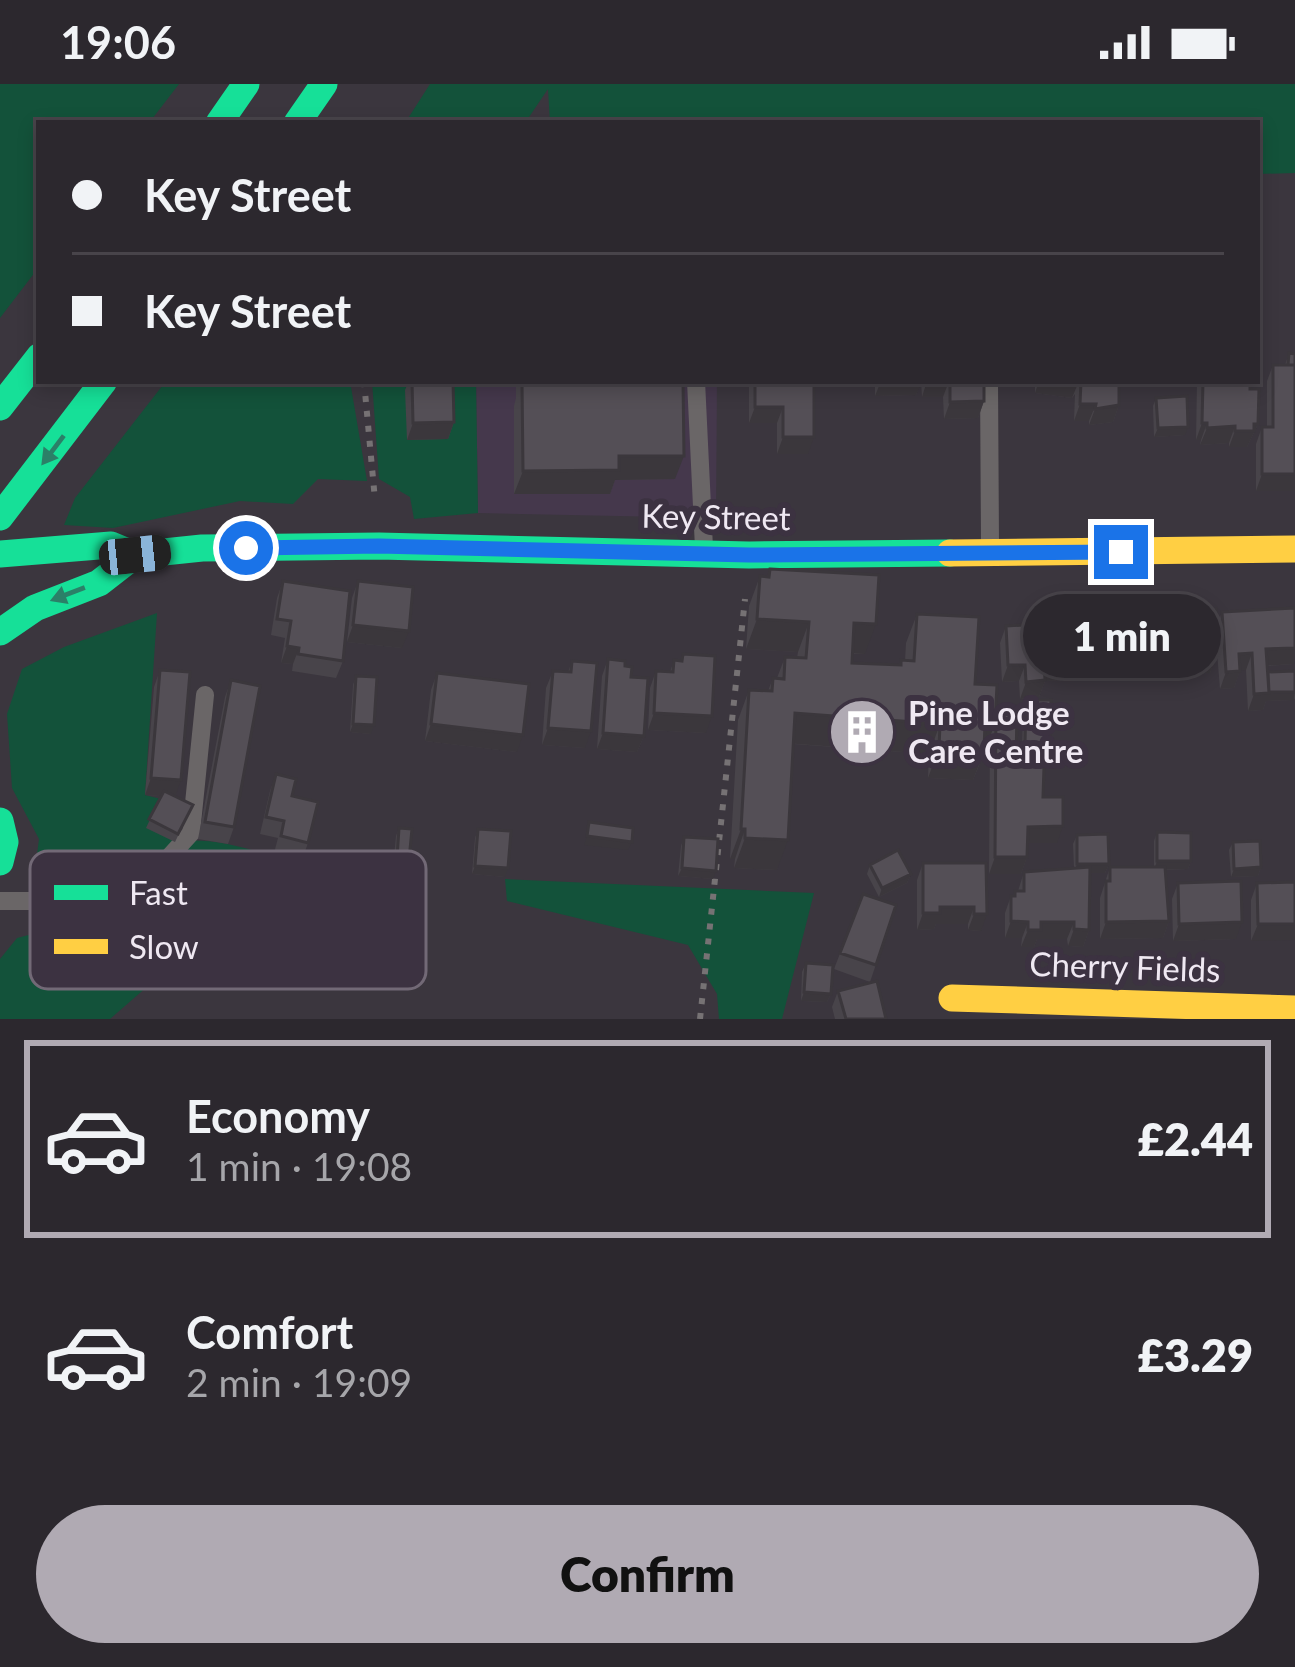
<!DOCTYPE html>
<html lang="en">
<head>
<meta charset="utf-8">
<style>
  :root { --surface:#2c282e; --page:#343036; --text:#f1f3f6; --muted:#a6a6aa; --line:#48444a; --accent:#b0aab3 }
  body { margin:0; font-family:Lato,sans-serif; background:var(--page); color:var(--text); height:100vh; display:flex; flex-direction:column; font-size:45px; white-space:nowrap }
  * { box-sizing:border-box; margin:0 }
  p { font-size:39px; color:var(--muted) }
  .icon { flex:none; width:66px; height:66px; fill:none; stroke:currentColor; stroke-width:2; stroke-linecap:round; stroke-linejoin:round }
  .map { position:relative; height:935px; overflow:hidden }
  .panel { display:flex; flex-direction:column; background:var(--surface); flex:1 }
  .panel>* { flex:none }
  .banner { position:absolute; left:36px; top:36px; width:1224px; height:264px; border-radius:0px; box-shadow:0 6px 18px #0003,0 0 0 3px var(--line); display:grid; align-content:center; height:264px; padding:0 36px; background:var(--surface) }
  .end { position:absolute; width:54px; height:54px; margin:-27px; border:15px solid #1a73e8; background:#fff; box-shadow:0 0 0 6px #fff }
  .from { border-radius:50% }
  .bubble { position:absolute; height:84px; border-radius:42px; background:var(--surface); box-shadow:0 6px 18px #0003,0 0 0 3px var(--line); font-size:39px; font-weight:800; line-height:84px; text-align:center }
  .car { position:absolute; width:36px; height:72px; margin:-36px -18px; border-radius:15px; box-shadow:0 0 9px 3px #0007; background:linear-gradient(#222 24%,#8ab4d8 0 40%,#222 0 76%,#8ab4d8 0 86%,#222 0) }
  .banner b { display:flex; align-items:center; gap:42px; height:114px; font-size:45px }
  .banner b+b { border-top:3px solid var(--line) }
  .banner i { width:30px; height:30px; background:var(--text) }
  ul { padding:21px 0 0; list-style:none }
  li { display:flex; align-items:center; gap:36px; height:198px; margin:0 24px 18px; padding:0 12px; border:6px solid transparent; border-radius:0px }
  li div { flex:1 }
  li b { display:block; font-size:45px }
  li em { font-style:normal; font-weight:800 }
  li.active { border-color:var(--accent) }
  li>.icon { width:108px; height:108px; stroke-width:1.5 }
  .cta { display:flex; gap:24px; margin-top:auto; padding:24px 36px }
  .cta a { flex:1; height:138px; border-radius:72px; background:var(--accent); color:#111; font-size:48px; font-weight:800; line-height:138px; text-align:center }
  .status { display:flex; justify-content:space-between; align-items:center; height:84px; padding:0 60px; background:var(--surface); direction:ltr }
  .status svg { height:33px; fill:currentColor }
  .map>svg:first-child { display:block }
</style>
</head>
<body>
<div class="status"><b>19:06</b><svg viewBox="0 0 49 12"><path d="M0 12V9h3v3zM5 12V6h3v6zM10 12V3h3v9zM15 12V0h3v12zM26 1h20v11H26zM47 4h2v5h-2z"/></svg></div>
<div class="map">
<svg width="1295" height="935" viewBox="0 0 1295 935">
  <rect width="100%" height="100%" fill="#3b363e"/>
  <path fill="#45384c" d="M476,297H717L716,434L478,429Z"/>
  <path fill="#13523a" d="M0,0H179L149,39H39V183L0,234Z
    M430,0H1295V89L1257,90V39H550L548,5L525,39H405Z
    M166,297H350L367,397L318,395L293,420L240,417L113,444L64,441L75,414Z
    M372,297H437L406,306L408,356L446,297H476L478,429L414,435L410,413L379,395Z
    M157,529L145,711L161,715L175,758C221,751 267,772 311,784L168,876L156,895L110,935H0V875L17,854L48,846L107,853L164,835L147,794C113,784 82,800 47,800L36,778L39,755L12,704L7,630L22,585L64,563Z
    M505,795L814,809L782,935H719L717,910L688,861L507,817Z"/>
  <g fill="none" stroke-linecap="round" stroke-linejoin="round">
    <path stroke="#767274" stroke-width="6" stroke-dasharray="6 9" stroke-linecap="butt" d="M369,39V34
      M364,297L375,416
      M700,935L745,515"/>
    <path stroke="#6a6667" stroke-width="18" d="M696,297L704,464
      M989,297L990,459
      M0,817H75L114,824L140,805L191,749L205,611"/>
    <path stroke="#16e098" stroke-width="27" d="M219,39L246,0
      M297,39L324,0
      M0,323L39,273
      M0,433L104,297
      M0,470L111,461L135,471L202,464L379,462L749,471L950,469
      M0,548L35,524L99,499L135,471
      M0,737L5,758L0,778"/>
    <path stroke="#ffcf43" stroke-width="27" d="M950,469L1295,465
      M952,914L1295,925"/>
  </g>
  <path fill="#48444a" d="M1289,269L1295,407H1256V360L1262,343H1267V297L1273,281H1285Z
    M409,297H453L454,338L448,355L407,356L405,306Z
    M516,297H683L675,395L615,396L610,410H514V322L516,314Z
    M749,297H814L808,370H777V339H749Z
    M875,297H984V317L978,334L944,335L943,313H922L921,297L916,311L875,312Z
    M1035,297H1119V321L1113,338L1089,341V337H1074L1075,310L1072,314L1035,309Z
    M1197,297H1250V305L1258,340L1247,363H1229V359L1200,361L1201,356H1196Z
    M1156,314L1185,351L1154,353L1153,322Z
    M770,485L865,570H853L852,579L899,581L901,576L905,577L906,559L917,530L996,622L1016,683L1043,713L1057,759H1027V773L1021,790H989L990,655L973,696L928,694L929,670L794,660L777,786L734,784L735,775H730L738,636L749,606L768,607L773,594H777L785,573L797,574L798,568L746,565L749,522L760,492L767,493Z
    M283,497L343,577L336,594L292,587L293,580L281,579L285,554L271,551L277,514Z
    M358,497L402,564L347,558L352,514Z
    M1295,524L1294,580L1267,582L1268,589L1295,608V614L1294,616L1266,617L1263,626L1248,627L1246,586H1240L1234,604L1220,605L1217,568L1210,589L1045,597L1039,613L1020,615L1019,597L1002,598L1000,559L1006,542L1042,543L1046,534L1217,542L1222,528Z
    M683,570L706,649L648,646L650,604L656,587L670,588L674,576L680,577Z
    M608,575L625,582L631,593L644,652L637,668L597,665L602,592Z
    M572,577L585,664L542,661L546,604L553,587L568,588Z
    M160,586L176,712L193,721L175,758L146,744L161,712L145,711L154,603Z
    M437,589L517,668L425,657L431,606Z
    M356,592L371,650L350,648L353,601Z
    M231,596L234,743L228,760L198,755L225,613Z
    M1026,616L1050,659L1047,668H1022L1023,625Z
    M276,690L292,712L308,759L302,776L274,769L278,754L260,750L270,707Z
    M399,744L406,784L393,783L396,752Z
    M478,745L505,793L472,790L475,754Z
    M1157,748L1191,777L1188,785L1166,786L1169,837L1163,854L1100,855V814L1110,783H1154V757Z
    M1077,751L1109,780L1105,789H1090L1089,846L1083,863L1068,862L1067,855H1037L1034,863H1021L1022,854H1005V829L1011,812H1013L1015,807H1018L1024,788L1074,784L1073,760Z
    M684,753L713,795L678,792L681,762Z
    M1233,758L1261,783L1258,792L1231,793L1229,766Z
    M923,779H986L981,847L968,846V840H936L934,845L917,846V796Z
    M870,781L911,790L907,799L879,813L867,790Z
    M1295,798L1251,857V816L1257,799Z
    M1178,799L1236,855L1173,857L1172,815Z
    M863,810L896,821L870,898L834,885Z
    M806,879L831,910L827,918L801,917L802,888Z
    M838,907L886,935H835L832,923Z"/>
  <path fill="#3b373c" d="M881,297H922L916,311L875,312Z
    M927,297H949L943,313H922Z
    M1039,297H1079L1072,314L1035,309Z
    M1132,297H1179L1178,301L1130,300Z
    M984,317L978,334L944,335L950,318Z
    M1080,320H1096L1089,337H1074Z
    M1119,321L1113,338L1089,341L1095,325Z
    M755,323H783L777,339H749Z
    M454,338L448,355L407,356L413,339Z
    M1202,339H1207L1201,356H1196Z
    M1254,340H1258L1247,363H1229L1235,347Z
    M1235,342L1229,359L1200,361L1207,344Z
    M1188,343L1185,351L1154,353L1158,344Z
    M783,353H814L808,370H777Z
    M619,372H684L675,395L615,396L610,410H514L523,387Z
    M1262,390H1295V407H1256Z
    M757,535L809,538L798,568L746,565Z
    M854,539L876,540L865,570L844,569Z
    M353,541L409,547L402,564L347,558Z
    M287,562L299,564L293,580L281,579Z
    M1295,564L1294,580L1260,582L1266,565Z
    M1219,565L1210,589L1045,597L1039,613L1020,615L1026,598L1039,597L1048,573Z
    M1252,569L1246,586L1233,587L1239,570Z
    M1008,581H1025L1019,597L1002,598Z
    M1240,587L1234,604L1220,605L1226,588Z
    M1295,608L1294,616L1266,617L1263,626L1248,627L1254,610Z
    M654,629L712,632L706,649L648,646Z
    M795,629L940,640L929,670L785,659Z
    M353,640L374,641L371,650L350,648Z
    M431,640L523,651L517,668L425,657Z
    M985,640H995L973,696L928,694L939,664Z
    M548,644L591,647L585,664L542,661Z
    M603,649L644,652L637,668L597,665Z
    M1025,659H1050L1047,668H1022Z
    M151,694L181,696L175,713L145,711Z
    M1063,742L1057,759H1022L1028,743Z
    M741,745H745L735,775H730Z
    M587,752L632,758L628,766L584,761Z
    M745,754L788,756L777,786L734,784Z
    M995,773H1027L1021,790H989Z
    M397,774L409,776L406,784L393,783Z
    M1157,777H1191L1188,785L1154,786Z
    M1077,780H1109L1105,789H1074Z
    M475,782L508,784L505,793L472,790Z
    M1261,783L1258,792L1231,793L1234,785Z
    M682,784L716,787L713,795L678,792Z
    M911,790L907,799L879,813L882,804Z
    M940,823H974L968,840H936L934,845L917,846L923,829Z
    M974,830H987L981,847L968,846Z
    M1011,837L1028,838L1022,854H1005Z
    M1169,837L1163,854L1100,855L1106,838Z
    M1041,838H1074L1067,855H1037L1034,863H1021L1028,846Z
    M1242,838L1236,855L1173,857L1179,840Z
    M1258,840H1295V856L1251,857Z
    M1074,845L1089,846L1083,863L1068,862Z
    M804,908L831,910L827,918L801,917Z"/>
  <path fill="#544f56" stroke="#3b373c" stroke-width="3" d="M1289,269L1295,270V281H1288Z
    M1273,281H1295V390H1262V343H1273Z
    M412,297H453L454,338L413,339Z
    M683,297L684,372H619V386L523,387L522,298Z
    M755,297H814V353H783V323H755Z
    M950,297H984V317L950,318Z
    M1081,297H1119V321L1095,325L1096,320H1080Z
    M1203,297H1250V305H1259L1258,340H1254V347H1235V342L1207,344V339H1202Z
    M1187,312L1188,343L1158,344L1156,314Z
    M770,485L879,491L876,540L854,539L852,579L901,581V576L914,577L917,530L979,533L975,600L997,601L995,640H985L984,666L939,664L940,640L795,629L788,756L745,754V745H741L749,606L772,607L773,594L784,595L785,573L806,574L809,538L757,535L760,492L769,493Z
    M283,497L350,507L343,577L298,570L299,564L287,562L291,537L277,535Z
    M358,497L413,503L409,547L353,541Z
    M1295,524V564L1266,565L1269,609L1254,610L1252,569L1239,570L1240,587L1226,588L1222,528Z
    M1216,525L1219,565L1048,573L1046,534Z
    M1042,540L1045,596L1026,598L1025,581H1008L1006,542Z
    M683,570L715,572L712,632L654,629L656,587L673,588L674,576L682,577Z
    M608,575L625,577V582L632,583L631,593L648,594L644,652L603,649Z
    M572,577L597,579L591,647L548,644L553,587L571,588Z
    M160,586L190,588L181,696L151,694Z
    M1295,587V608H1269L1268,588Z
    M437,589L529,600L523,651L431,640Z
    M356,592L377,593L374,641L353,640Z
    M231,596L260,602L234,743L205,738Z
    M1026,616H1051L1050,659H1025Z
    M996,622H1017L1016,683H1044L1043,713H1063V742L1028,743L1027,773H995Z
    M276,690L296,695L292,712L318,718L308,759L281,752L284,737L266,733Z
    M164,707L193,721L178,750L149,735Z
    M589,738L633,744L632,758L587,752Z
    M399,744L412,745L409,776L397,774Z
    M478,745L511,747L508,784L475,782Z
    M1157,748L1191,749V777H1157Z
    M1108,750L1109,780H1077V751Z
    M684,753L718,755L716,787L682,784Z
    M1260,757L1261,783L1234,785L1233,758Z
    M898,766L911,790L882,804L870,781Z
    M923,779H986L987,830H974V823H940V829H923Z
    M1090,783L1089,846L1074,845V838H1041V846H1028V838L1011,837V812H1015V807H1024V788Z
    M1110,783H1165L1169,837L1106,838V797H1110Z
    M1241,797L1242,838L1179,840L1178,799Z
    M1295,798V840H1258L1257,799Z
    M863,810L896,821L876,881L840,869Z
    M806,879L833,881L831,910L804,908Z
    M877,897L886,935H846L838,907Z"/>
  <defs><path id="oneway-solid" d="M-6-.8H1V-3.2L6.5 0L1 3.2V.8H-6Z" transform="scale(3)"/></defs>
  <g fill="#2b8068">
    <use href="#oneway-solid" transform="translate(53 366) rotate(127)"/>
    <use href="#oneway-solid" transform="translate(68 510) rotate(159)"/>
  </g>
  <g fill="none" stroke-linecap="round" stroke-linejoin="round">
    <path stroke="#1a73e8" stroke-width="15" d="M246,464L379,462L749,471L1121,468"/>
  </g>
  <defs>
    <g id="building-disc" transform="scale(3.45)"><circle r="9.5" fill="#b0aab3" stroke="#3c3241"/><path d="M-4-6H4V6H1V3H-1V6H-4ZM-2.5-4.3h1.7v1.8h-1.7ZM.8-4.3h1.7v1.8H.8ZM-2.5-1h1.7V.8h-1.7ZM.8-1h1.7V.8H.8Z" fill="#fff"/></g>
  </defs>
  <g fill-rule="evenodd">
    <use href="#building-disc" x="862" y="648"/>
  </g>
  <g text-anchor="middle" stroke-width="12" stroke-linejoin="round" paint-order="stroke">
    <g font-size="33" fill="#efe8f2" stroke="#3c3241">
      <text transform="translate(716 433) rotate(1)" y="12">Key Street</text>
      <text transform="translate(1125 883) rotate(2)" y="12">Cherry Fields</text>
    </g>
    <g font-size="33" font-weight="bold" fill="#efe8f2" stroke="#3c3241" text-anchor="start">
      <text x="908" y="641">Pine Lodge<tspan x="908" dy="38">Care Centre</tspan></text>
    </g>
  </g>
  <rect x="30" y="767" width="396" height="138" rx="18" fill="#3c3241" stroke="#726976" stroke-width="3"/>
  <rect x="54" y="801" width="54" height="15" fill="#16e098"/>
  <rect x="54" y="855" width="54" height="15" fill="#ffcf43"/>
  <g font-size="33" fill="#efe8f2">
    <text x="129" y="821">Fast</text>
    <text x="129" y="875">Slow</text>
  </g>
</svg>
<i class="end from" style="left:246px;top:464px"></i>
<i class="end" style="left:1121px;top:468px"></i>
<div class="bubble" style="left:1023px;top:510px;width:198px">1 min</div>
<i class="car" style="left:135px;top:471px;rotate:84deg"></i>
<div class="banner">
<b><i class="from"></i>Key Street</b>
<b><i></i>Key Street</b>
</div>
</div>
<section class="panel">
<ul>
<li class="active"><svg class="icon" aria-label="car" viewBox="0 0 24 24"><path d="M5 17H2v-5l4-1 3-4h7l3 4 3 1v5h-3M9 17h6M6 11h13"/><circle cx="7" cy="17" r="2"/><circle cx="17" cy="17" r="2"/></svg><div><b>Economy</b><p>1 min · 19:08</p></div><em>£2.44</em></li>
<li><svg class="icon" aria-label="car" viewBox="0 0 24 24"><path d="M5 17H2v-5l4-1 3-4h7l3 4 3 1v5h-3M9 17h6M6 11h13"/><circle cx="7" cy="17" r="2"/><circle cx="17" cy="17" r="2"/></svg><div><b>Comfort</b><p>2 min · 19:09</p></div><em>£3.29</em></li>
</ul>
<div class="cta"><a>Confirm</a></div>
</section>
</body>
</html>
